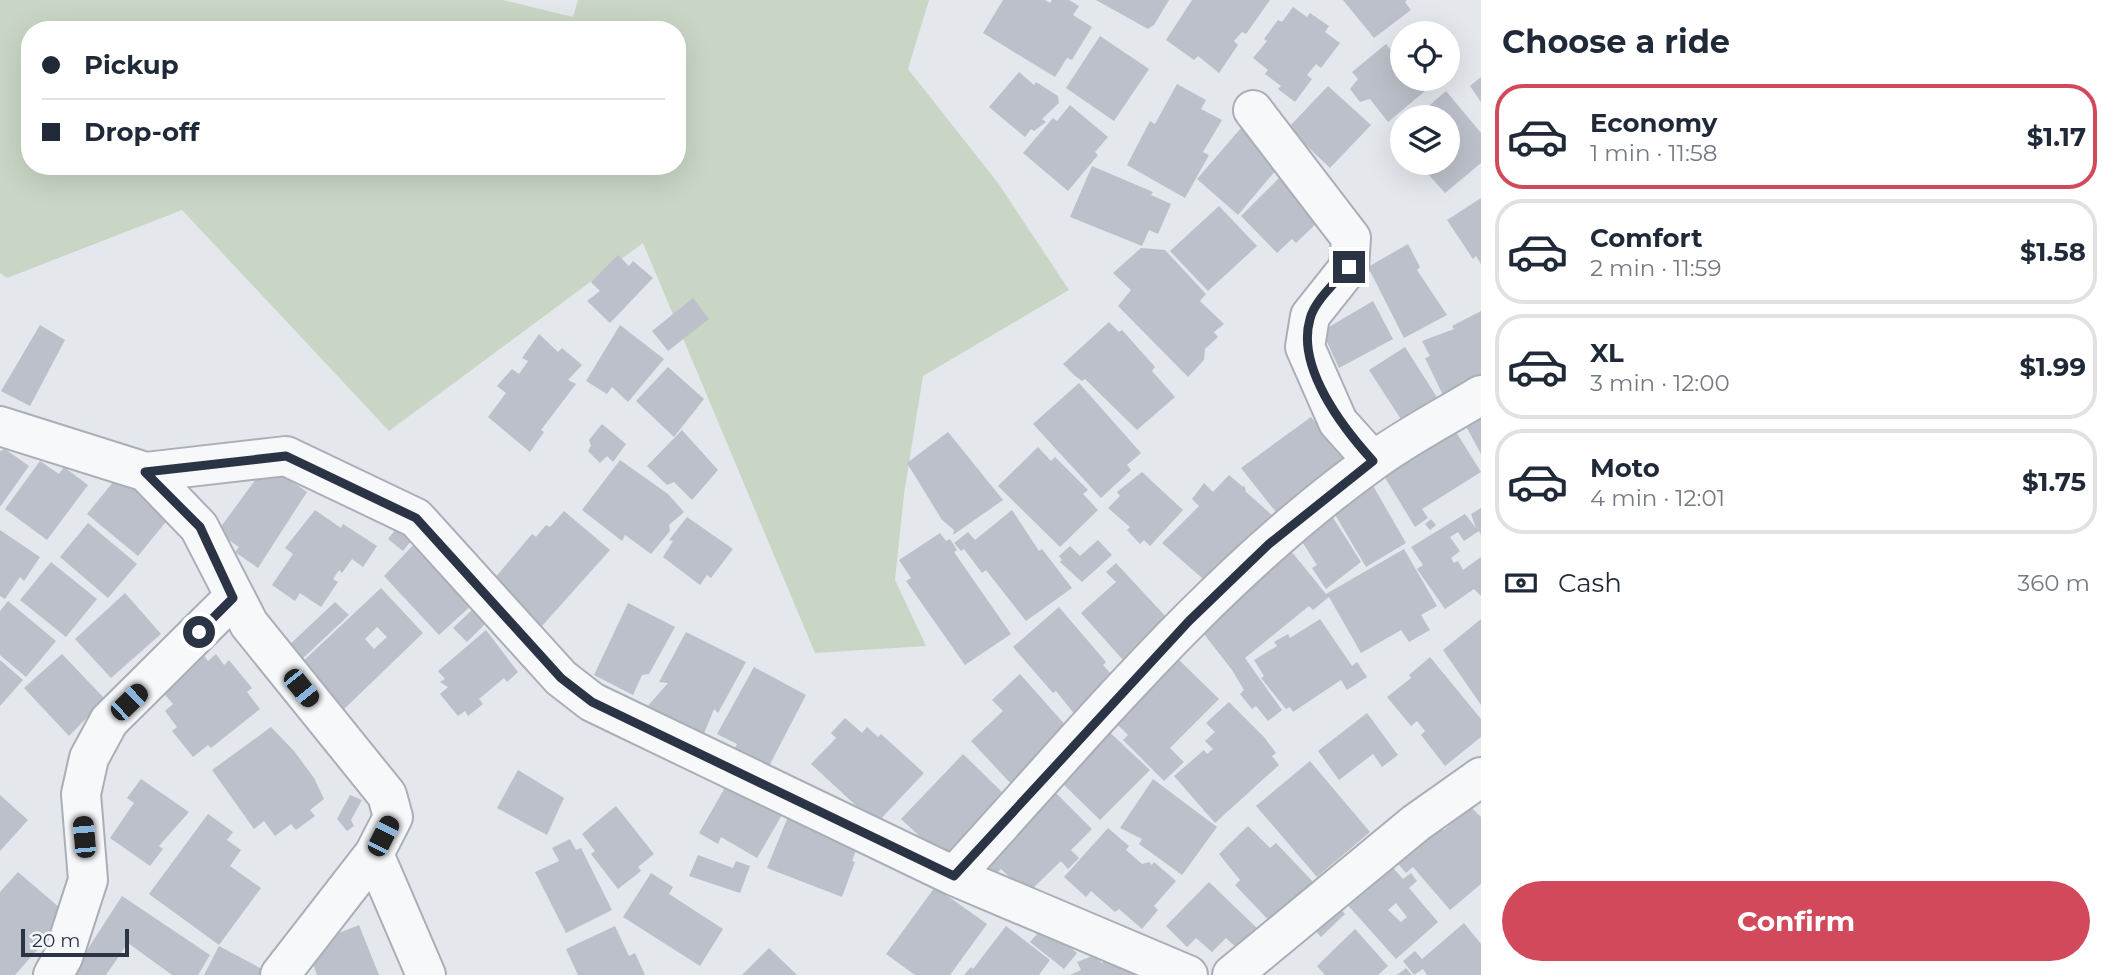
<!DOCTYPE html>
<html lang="en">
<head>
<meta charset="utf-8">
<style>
  :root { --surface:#fff; --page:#f2f2f3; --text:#1f2937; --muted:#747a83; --line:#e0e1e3; --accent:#d1495b }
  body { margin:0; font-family:Montserrat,sans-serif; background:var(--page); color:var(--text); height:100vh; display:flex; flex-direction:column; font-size:26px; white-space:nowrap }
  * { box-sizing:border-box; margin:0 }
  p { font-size:23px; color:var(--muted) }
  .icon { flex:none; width:38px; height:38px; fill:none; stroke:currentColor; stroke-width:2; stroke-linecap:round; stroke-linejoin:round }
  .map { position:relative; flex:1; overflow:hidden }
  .drawer { display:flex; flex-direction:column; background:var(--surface); width:630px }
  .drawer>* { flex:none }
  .guide { position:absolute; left:21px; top:21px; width:665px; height:154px; border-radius:28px; box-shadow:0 7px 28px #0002; display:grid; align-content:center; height:154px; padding:0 21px; background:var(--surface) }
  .tools { position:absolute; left:1390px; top:21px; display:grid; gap:14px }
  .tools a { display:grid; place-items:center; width:70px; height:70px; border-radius:50%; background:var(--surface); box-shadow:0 7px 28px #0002; font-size:35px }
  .scale { position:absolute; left:21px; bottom:18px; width:108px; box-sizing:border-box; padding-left:7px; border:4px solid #2b3445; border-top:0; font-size:19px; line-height:24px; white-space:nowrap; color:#2b3445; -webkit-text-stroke:5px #f4f6f9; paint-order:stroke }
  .end { position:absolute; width:32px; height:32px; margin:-16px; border:9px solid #2b3445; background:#fff; box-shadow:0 0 0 4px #fff }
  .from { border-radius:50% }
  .car { position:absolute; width:21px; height:42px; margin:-21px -10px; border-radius:9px; box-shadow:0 0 5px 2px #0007; background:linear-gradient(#222 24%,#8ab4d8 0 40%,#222 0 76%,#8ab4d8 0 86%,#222 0) }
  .guide b { display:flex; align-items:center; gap:24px; height:66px; font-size:26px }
  .guide b+b { border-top:2px solid var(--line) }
  .guide i { width:18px; height:18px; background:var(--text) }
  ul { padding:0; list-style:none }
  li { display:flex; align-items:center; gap:21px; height:105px; margin:0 14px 10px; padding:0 7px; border:4px solid var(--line); border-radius:28px }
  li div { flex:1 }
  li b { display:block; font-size:26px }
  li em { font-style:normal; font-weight:700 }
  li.on { border-color:var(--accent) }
  li>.icon { width:63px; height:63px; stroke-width:1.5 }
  h2 { padding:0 21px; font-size:32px; line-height:84px }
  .pay { display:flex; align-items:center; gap:18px; height:77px; padding:0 21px; font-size:26px }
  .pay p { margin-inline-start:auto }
  .cta { display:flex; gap:14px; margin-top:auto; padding:14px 21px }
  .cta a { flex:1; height:80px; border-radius:42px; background:var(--accent); color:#fff; font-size:28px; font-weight:700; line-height:80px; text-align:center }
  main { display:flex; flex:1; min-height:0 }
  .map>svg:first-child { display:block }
</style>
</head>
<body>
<main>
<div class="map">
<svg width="1481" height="975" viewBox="0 0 1481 975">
  <rect width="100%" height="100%" fill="#e4e7ec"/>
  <path fill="#c9d6c5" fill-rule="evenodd" d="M0,0H503L573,17L578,0H929L908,69L998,183L1069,290L923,376L904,494L895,580L926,646L815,653L643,243L389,431L182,210L7,278L0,273ZM30,30H677V166H30Z"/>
  <path fill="#bbc0ca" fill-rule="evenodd" d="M1003,0H1045L1050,3L1052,0H1069L1079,6L1073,15L1092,27L1072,60L1067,58L1055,77L983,33Z
    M1096,0H1169L1154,25L1148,29Z
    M1192,0H1270L1246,34L1242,32L1234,41L1238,45L1219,73L1198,56L1194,60L1166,40Z
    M1343,0H1407L1405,2L1411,10L1374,38Z
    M1293,7L1307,17L1310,13L1329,26L1325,32L1340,43L1321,68L1316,64L1307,75L1312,79L1295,102L1278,89L1281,86L1265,74L1268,70L1253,58L1267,41L1264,39L1278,20L1282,22Z
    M1100,36L1149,69L1114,121L1066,88Z
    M1386,44L1402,64V79H1414L1425,91L1388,122L1370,99L1360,102L1350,89L1358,79L1352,72Z
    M1019,72L1034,85L1036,82L1058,96L1059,103L1042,119L1046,122L1034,131L1031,129L1025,137L989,107Z
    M1481,77V102L1470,86Z
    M1177,84L1206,100L1201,109L1222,120L1203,152L1209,155L1185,198L1127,165L1150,121L1155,124Z
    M1328,86L1371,125L1330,168L1288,128Z
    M1446,91L1481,133V163L1445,193L1419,164L1447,163V117H1416Z
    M1070,105L1108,137L1095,152L1098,155L1068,191L1023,153L1053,118L1057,121Z
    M1241,128L1282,163L1238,215L1197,179Z
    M1092,166L1153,192L1151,195L1171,204L1158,234L1149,230L1142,246L1070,217Z
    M1285,172L1320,220L1296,243L1292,239L1277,253L1241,216Z
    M1481,198V264L1476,256L1473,259L1447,220Z
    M1219,206L1257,246L1208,291L1170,251Z
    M1408,244L1420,267L1417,270L1447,315L1404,338L1368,267Z
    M1141,248L1165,250L1206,294L1200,301L1224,324L1214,332L1218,337L1205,349L1204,360L1188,377L1118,306L1131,290L1113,273Z
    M618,255L629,266L633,261L653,278L610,323L587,301L600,291L591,282Z
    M693,298L709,319L668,351L652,331Z
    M1373,301L1393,339L1339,368L1322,331Z
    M1481,311V377L1443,395L1425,358L1430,356L1422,341L1454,329L1452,326Z
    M1109,322L1119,332L1122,330L1155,367L1152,371L1175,397L1137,430L1085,379L1082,381L1074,375L1063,364Z
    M40,325L65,340L30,406L1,391Z
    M620,325L664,359L628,402L612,387L607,394L586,381Z
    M539,334L558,352L562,348L582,365L568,380L576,384L541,430L544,432L530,452L488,417L506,393L497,386L512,369L519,374L528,361L522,358Z
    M1405,347L1440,402L1404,424L1369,370Z
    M668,367L704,399L674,437L636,401Z
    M1079,383L1141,453L1127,465L1131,470L1101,498L1033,424Z
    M1481,407V454L1462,419Z
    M1311,417L1348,461L1279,516L1241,468Z
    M602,424L626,444L613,462L607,456L600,463L588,451L591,446L589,440Z
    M1453,427L1481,472L1422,509L1428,518L1415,527L1381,471Z
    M682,430L718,470L692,500L674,482L667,485L647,466Z
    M948,432L1003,500L953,535L954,530L942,520L907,463Z
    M1038,447L1051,461L1055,457L1088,490L1083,494L1098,510L1060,547L998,486Z
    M5,449L29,466L0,507V451Z
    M620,460L668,494L684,512L669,525L670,531L651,554L625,535L622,541L582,510Z
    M40,461L59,474L64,467L88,485L47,540L5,509Z
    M267,464L307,492L258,568L235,552L239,547L217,532Z
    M1142,472L1183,510L1150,546L1144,540L1140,544L1127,530L1130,527L1108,508L1120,496L1117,492Z
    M1229,475L1243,487L1244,485L1246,492L1273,516L1210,585L1162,543L1199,506L1192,499L1204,483L1213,492Z
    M118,476L169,518L138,556L87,514Z
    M1368,477L1406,543L1366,567L1327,501Z
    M1481,508V535L1479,531L1464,541L1458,532L1450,537L1460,551L1451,558L1454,563L1458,561L1463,570L1481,557V596L1474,589L1445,609L1417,569L1423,565L1411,547L1465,514L1476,528L1471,514Z
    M315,510L341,528L343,524L377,546L363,567L352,559L342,573L339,570L333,579L338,582L321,607L300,593L295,601L272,585L293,554L285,548Z
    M1012,510L1039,551L1042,549L1072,588L1026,621L986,570L982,573L964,549L961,551L954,543L968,532L975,540Z
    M564,511L610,550L542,626L489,585L532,534L536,537L546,525L550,527Z
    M1332,516L1361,562L1326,589L1312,568L1317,565L1299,537Z
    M687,517L733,549L711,578L707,575L700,585L663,557L673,541L669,540Z
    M1431,519L1436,525L1430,530L1425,524Z
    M88,523L137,564L108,598L60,557Z
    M399,525L414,537L403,551L388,539Z
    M0,530L40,557L24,581L20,577L5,599L0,596Z
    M940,533L946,541L950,539L957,550L954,552L1011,634L965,665L906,581L911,578L899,560Z
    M418,540L475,602L439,635L384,576Z
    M1098,540L1112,555L1082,582L1060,562L1062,560L1059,556L1070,546L1080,556Z
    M1287,546L1326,594L1404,549L1437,606L1421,615L1430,630L1409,642L1401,630L1361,653L1329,597L1313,610L1309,606L1245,658L1282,710L1268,721L1256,706L1252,709L1240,694L1244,690L1232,670L1197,625Z
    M51,562L97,599L66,637L20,600Z
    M1116,563L1168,619L1123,660L1081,613L1116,582L1106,572Z
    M381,588L423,633L342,711L299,665ZM377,627L387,637L374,649L365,639Z
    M125,593L161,634L111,678L75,639Z
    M8,601L56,641L26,677L0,655V611Z
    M335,602L349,615L300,661L286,648Z
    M628,603L675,627L649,674L642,675L633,695L594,675Z
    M475,607L488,621L467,642L453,628Z
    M1059,607L1106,662L1103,665L1118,682L1080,721L1056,691L1053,693L1013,647Z
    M1320,619L1352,666L1357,662L1367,677L1347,690L1341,680L1293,712L1290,707L1286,709L1261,678L1264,676L1254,660L1277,646L1274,642L1288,634L1290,638Z
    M1481,619V705L1443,650Z
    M486,630L518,672L507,682L504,678L479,699L483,704L468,716L465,711L458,716L440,694L448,687L440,682L445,679L438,671Z
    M686,632L746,662L718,713L714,709L703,736L647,707L668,683L659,682Z
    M62,654L105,699L69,736L24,688Z
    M203,654L208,661L216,654L224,665L229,660L252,688L247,692L260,709L211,748L208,745L193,757L172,731L177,727L165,711L173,704L160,689Z
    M1430,657L1481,719V737L1445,766L1421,735L1425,731L1417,721L1411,726L1387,697L1411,678L1409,675Z
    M1177,658L1219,699L1170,748L1184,762L1164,781L1123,740L1128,735L1114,721Z
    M0,660L23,680L0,706Z
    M754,667L806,695L768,768L734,750L737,744L717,734Z
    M1020,674L1068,728L1014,787L971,741L1003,711L992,700Z
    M1229,702L1264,737L1276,753L1272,756L1279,765L1215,823L1174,776L1204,750L1207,754L1213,749L1205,741L1215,732L1206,723Z
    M1367,713L1398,755L1382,767L1373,754L1339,780L1318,751Z
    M845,718L862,733L867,727L878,737L881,734L924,773L876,824L811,764L836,738L831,733Z
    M271,727L294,751L314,778L324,799L310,810L315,816L296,830L291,824L275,836L264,821L254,829L212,770Z
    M1104,727L1150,770L1100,820L1060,781Z
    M963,754L1004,794L943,858L901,819Z
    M1310,761L1370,832L1317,877L1256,806Z
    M518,770L564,798L547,835L497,808Z
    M141,779L189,812L159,846L163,849L150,866L110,838L134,803L127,798Z
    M1153,779L1217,827L1182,875L1139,844L1142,839L1120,828Z
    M727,784L782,815L757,858L721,837L718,844L699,833Z
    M1047,784L1092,829L1071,850L1079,858L1068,869L1061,861L1031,890L1024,891L1001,869L993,877L978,862Z
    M0,795L28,820L0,851Z
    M350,795L362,800L351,820L354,826L347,831L337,819Z
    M616,806L654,854L638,867L641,871L618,889L591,854L595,851L582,834Z
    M1471,807L1481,817V884L1450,910L1413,867L1406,873L1388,852L1430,815L1444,830Z
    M790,812L858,845L852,861L855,862L842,897L767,868Z
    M208,814L233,832L227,840L241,850L230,866L261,888L219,945L149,894Z
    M1248,826L1270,848L1276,843L1317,886L1275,927L1235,885L1240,880L1219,854Z
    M1108,828L1129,846L1126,850L1142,864L1149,862L1152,865L1154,862L1176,881L1154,906L1158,910L1142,929L1119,909L1115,912L1091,891L1086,897L1064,877Z
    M570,839L576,850L581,848L612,910L566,933L535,872L559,861L552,848Z
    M1381,854L1403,879L1411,873L1417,881L1409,888L1438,922L1396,959L1336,892ZM1396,903L1407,917L1401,922L1388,910Z
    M698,855L733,868L736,861L750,866L740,893L689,876Z
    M18,872L68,915L15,975H0V892Z
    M651,873L673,887L669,894L723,929L700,966L623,917Z
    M1209,882L1261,932L1241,952L1226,938L1212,952L1196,938L1187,947L1166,926Z
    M935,887L987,924L950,975H915L886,954Z
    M122,896L210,955L198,975H172L128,943L106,975H71Z
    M1336,903L1345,914L1321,937L1311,926Z
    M1464,923L1481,944V975H1427L1423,969L1414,975L1403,961L1415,951L1422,959Z
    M359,925L379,975H317L306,946Z
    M615,926L629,956L635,953L645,975H578L566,949Z
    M1006,926L1050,960L1039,975H964L971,967L973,969Z
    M1044,926L1077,953L1064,969L1030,942Z
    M1355,929L1388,966L1378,975H1325L1317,966Z
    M219,946L273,975H204Z
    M769,948L797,975H742Z
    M1097,954L1101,963L1124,954L1134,975H1070L1081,970L1077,962Z
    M1406,968L1412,975H1397Z"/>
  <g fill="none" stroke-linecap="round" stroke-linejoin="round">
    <g stroke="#a9aeb7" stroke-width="42">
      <path id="minor" d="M1253,110L1351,238L1349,267L1310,316L1305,347L1338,422L1373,461
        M0,426L146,472L286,456L416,518L561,678L592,702L954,876L1188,975
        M146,472L199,527L249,624L387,795L393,817L374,854L280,975
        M374,854L426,975
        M954,876C1086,732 1213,576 1372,462C1406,437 1445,417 1481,395
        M53,975L63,957L88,880L81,794L89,758L109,721L233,598
        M1232,975L1416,823L1481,777"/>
    </g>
    <use href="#minor" stroke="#f7f8fa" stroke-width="38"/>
  </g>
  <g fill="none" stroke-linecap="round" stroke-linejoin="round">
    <path stroke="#2b3445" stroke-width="9" d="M199,632L233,598L200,527L145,472L286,456L416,518L561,678L592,702L954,876L1189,621L1269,544L1373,461C1342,427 1296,367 1310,319C1314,301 1337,281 1349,267"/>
  </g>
</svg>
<div class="tools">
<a><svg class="icon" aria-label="locate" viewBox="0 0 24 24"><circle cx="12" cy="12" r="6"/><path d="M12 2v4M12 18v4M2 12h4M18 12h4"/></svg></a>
<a><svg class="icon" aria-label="layers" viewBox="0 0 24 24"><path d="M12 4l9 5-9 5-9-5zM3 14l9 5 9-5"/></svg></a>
</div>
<div class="scale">20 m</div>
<i class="end from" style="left:199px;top:632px"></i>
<i class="end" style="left:1349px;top:267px"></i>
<i class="car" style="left:301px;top:688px;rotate:141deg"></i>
<i class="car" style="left:129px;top:702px;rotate:46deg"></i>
<i class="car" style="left:383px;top:836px;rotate:27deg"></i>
<i class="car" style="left:84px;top:837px;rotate:355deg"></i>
<div class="guide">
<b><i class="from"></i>Pickup</b>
<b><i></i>Drop-off</b>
</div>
</div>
<section class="drawer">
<h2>Choose a ride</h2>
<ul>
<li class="on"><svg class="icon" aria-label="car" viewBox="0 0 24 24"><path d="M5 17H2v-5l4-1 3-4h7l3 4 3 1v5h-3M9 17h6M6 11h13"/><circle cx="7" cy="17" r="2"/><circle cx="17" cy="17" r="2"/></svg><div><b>Economy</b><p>1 min · 11:58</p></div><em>$1.17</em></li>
<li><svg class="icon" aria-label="car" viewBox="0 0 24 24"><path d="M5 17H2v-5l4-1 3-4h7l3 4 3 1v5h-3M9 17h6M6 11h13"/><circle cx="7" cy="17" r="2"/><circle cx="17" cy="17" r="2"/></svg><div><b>Comfort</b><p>2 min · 11:59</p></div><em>$1.58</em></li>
<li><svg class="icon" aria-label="car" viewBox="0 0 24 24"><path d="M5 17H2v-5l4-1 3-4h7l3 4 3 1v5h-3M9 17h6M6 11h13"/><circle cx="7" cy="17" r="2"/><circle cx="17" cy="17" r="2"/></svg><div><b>XL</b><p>3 min · 12:00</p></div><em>$1.99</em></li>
<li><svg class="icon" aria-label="car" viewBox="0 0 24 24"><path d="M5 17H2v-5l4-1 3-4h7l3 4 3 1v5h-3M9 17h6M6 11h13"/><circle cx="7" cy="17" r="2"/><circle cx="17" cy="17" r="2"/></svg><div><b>Moto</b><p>4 min · 12:01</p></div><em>$1.75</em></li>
</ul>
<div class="pay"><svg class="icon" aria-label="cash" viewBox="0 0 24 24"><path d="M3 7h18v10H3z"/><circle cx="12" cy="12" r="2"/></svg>Cash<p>360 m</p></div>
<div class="cta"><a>Confirm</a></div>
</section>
</main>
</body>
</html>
